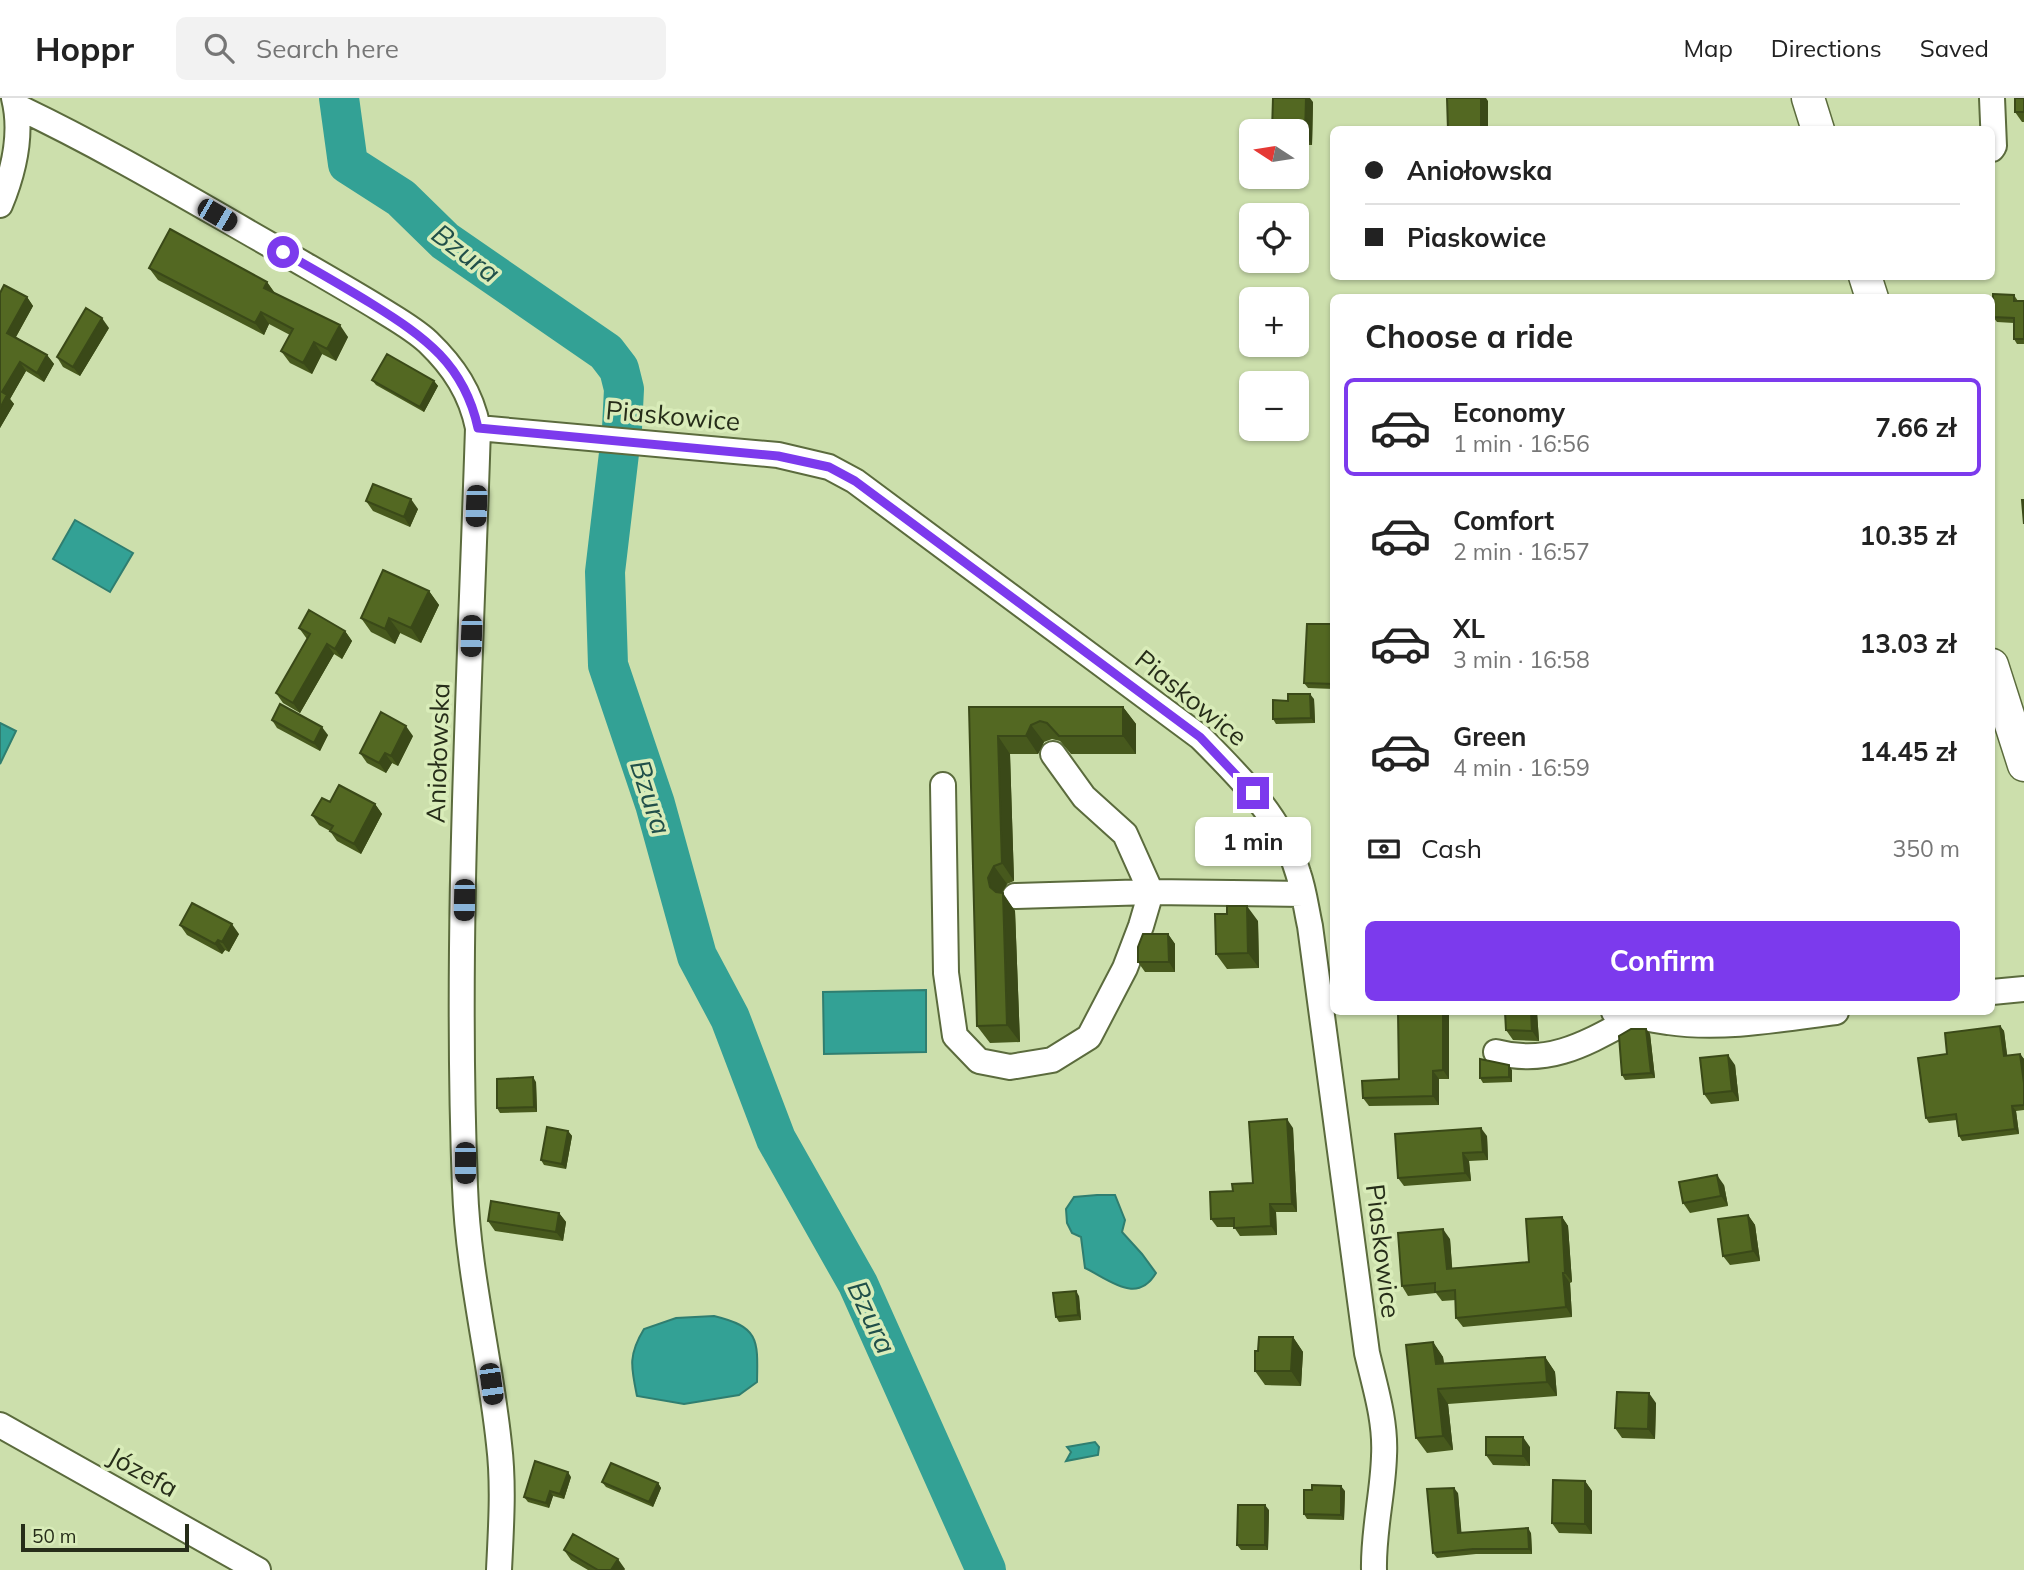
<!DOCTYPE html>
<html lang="en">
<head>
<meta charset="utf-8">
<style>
  :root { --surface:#fff; --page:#f2f2f2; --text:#222; --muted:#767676; --line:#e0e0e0; --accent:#7c3aed }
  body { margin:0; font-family:Mulish,sans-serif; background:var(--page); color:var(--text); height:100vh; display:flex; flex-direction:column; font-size:26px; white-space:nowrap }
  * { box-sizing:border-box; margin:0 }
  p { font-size:23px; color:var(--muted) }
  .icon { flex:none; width:38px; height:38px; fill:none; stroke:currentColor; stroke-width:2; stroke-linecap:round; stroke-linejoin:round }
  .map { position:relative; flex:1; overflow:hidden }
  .panel { position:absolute; left:1330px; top:196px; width:665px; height:721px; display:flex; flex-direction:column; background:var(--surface); border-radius:10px; box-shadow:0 2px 5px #0004 }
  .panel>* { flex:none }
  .hud { position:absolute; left:1330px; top:28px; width:665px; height:154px; border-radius:10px; box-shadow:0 2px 5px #0004; display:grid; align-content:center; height:154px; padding:0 35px; background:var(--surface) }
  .needle { width:46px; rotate:282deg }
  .tools { position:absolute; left:1239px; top:21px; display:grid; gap:14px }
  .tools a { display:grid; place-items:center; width:70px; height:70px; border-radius:10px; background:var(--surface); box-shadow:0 2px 5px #0004; font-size:35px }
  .scale { position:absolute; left:21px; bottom:18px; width:168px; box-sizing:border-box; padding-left:7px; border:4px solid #262d19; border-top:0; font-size:19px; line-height:24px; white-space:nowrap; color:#262d19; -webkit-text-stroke:5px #d9ecb9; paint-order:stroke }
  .end { position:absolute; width:32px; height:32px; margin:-16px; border:9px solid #7c3aed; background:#fff; box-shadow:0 0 0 4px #fff }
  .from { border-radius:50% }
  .bubble { position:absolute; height:49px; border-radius:10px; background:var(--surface); box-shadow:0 2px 5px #0004; font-size:23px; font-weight:700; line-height:49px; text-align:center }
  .car { position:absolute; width:21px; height:42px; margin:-21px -10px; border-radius:9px; box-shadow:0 0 5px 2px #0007; background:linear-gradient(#222 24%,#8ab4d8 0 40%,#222 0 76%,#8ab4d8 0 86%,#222 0) }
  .hud b { display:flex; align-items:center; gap:24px; height:66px; font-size:26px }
  .hud b+b { border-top:2px solid var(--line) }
  .hud i { width:18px; height:18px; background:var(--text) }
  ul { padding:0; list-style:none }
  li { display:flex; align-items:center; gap:21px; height:98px; margin:0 14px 10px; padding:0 21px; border:4px solid transparent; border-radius:10px }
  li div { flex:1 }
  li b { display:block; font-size:26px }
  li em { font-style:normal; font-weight:700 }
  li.on { border-color:var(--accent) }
  li>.icon { width:63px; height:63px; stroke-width:1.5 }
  h2 { padding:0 35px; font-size:32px; line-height:84px }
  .pay { display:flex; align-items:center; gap:18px; height:77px; padding:0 35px; font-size:26px }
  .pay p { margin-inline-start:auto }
  .cta { display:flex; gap:14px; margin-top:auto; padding:14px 35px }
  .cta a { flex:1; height:80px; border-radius:10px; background:var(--accent); color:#fff; font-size:28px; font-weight:700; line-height:80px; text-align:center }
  header { display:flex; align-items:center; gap:42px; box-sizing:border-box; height:98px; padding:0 35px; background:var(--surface); border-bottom:2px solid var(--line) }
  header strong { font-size:33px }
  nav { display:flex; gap:38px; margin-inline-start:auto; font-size:24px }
  .search { width:490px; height:63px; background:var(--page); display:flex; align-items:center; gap:18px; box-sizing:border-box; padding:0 24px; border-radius:10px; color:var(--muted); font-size:26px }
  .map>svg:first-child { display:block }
</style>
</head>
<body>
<header>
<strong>Hoppr</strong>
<div class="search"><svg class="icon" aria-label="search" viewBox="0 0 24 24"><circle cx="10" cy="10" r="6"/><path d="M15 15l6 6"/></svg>Search here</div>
<nav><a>Map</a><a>Directions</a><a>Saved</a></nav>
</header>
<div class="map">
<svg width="2024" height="1472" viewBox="0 0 2024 1472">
  <rect width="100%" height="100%" fill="#ccdfac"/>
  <path fill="#33a195" stroke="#2f7e70" stroke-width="2" d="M75,422L133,455L110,494L53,461Z
    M0,625L16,633L0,666Z
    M926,892V954L824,956L823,894Z
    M1097,1097H1115L1125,1122L1122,1134L1142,1156L1156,1175C1137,1207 1110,1182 1085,1170L1081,1139L1072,1135L1067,1125L1066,1111L1074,1099Z
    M714,1218C759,1229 758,1241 757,1284L739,1297L684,1306L637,1298C631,1269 628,1257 644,1231L676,1220Z
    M1095,1344L1099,1349L1098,1357L1066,1363L1071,1354L1067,1349Z"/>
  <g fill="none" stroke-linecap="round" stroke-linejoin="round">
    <path stroke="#33a195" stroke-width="40" d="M339,0L348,66L401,100L445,143L606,254L619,271L624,291L622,330L605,474L608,567L655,706L697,858L730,920L776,1041L858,1186L986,1472"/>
    <g stroke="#5b6b3d" stroke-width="28">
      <path id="minor" d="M16,8C109,52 198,106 288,157C319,175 349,192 380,211C396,221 414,231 428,244C454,269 471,295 478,330C470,582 455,837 465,1089C468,1175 490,1260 499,1346C504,1387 501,1430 499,1472
        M1992,51L1994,48L1992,0
        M0,107C14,73 23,36 14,0
        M478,330L778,357L829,369L855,383L1200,639C1239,678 1282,720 1298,775C1304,792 1306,810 1310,828L1367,1255C1375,1289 1386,1323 1384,1358C1383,1396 1373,1433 1374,1472
        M943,687L946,875L955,938L979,963L1010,969L1052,962L1089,939L1125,870L1141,828L1151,794L1125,736L1084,699L1053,656
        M1015,798L1151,794L1303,796
        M1992,894L2024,891
        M1614,914C1632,917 1650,922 1668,924C1723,932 1782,921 1836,914
        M1496,954C1551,969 1590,943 1637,918
        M0,1327L258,1472"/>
    </g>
    <g stroke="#5b6b3d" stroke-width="35">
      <path id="major" d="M1808,0L1818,32
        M1865,178L1872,200
        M1992,567L2024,667"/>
    </g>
    <use href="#minor" stroke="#fff" stroke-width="24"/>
    <use href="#major" stroke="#fff" stroke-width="32"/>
  </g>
  <path fill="#47591d" d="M2024,0V24H2022L2015,14Z
    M1313,4L1312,47H1297V33Z
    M149,170L267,184L275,195L348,239L336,263L322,256L312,276L290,265L281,253L290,237L269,226L264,237L158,182Z
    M0,195L27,199L33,208L16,239L47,257L54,266L44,284L26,273L10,301L14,306L0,330Z
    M2014,197L2018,203H2024V246H2017L2014,241V225L1997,224L1993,219Z
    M109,230L80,278L63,269L57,259Z
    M372,282L434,283L438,288L424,314L376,287Z
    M366,403L418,411L410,429L373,413Z
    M429,493L439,507L421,545L400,535L395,546L371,534L361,520Z
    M1334,526V591L1308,590L1304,585Z
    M299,530L345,533L352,543L342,561L334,556L300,615L283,605L276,595L307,541Z
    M1314,601L1315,625L1276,626L1273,621L1288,603Z
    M969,609H1123L1136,626V656H1071L1060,643L1052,641L1044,644L1038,656H1010L1014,783L1007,786L1002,795L1015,813L1020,944L990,945L977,928Z
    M272,622L328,637L320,653L277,630Z
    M413,638L398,668L392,665L386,675L367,665L360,655Z
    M330,704L375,706L382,716L361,756L337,743L330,733L319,727L312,717Z
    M1227,816L1258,823L1259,870L1227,871L1216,856Z
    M180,827L239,836L229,854L225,852L222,856L187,837Z
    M1168,836L1175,846V874H1145L1138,864Z
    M1449,914V981H1439V1007L1369,1008L1363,1000L1399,981Z
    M1537,914L1539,943L1513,942L1506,932Z
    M2000,928L2004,933L2007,958L2020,956L2024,961V1012L2016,1013L2019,1036L1962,1043L1959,1038L1957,1022L1929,1025L1926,1020L1947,956Z
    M1646,931L1650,936L1655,980L1625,982L1622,977Z
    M1735,967L1739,1003L1711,1006L1704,996Z
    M1512,972V984L1483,985L1480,980Z
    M536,984L537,1014L500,1015L497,1010Z
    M1293,1030L1297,1114H1276L1277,1137L1240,1138L1234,1129H1217L1211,1121L1253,1085Z
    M568,1033L572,1038L566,1071L544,1067L541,1062Z
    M1487,1038L1488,1062L1469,1063L1471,1083L1404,1088L1398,1080Z
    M1724,1087L1728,1108L1690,1115L1683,1105Z
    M559,1115L566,1124L563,1143L495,1133L488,1123Z
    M1748,1117L1755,1127L1760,1163L1730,1167L1723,1158Z
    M1562,1119L1568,1128L1572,1184L1570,1185L1572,1219L1463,1229L1456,1220V1202L1442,1203L1436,1195L1408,1198L1402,1188L1450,1141L1452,1170L1529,1164Z
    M1079,1198L1081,1222L1059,1224L1056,1219Z
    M1293,1239L1303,1254L1301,1288L1265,1287L1255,1273Z
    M1433,1244L1443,1259L1444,1266L1545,1259L1555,1274L1557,1298L1448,1306L1453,1352L1427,1355L1416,1340Z
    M1656,1305L1655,1341L1622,1340L1615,1330Z
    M1530,1349V1368L1493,1367L1486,1357Z
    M571,1379L564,1401L553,1398L549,1410L528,1404L524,1399Z
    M1585,1383L1592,1393V1436L1559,1435L1552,1425Z
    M602,1384L658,1385L661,1390L653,1409L606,1389Z
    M1345,1393L1344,1422L1307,1421L1304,1416Z
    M1458,1395L1461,1434L1531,1435L1532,1456H1476L1437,1460L1433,1455Z
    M1269,1412L1268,1452H1241L1237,1447Z
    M564,1452L625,1471L624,1472H588L571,1462Z"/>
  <path fill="#3a4918" d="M1306,0H1310L1313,4L1312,47L1305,37Z
    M1481,0H1486L1488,3V32H1481Z
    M267,184L275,196L264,190Z
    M27,199L33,208L13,244L7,235Z
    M261,214L269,226L264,237L255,225Z
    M102,220L109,230L80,278L73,269Z
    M340,227L348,239L336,263L327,251Z
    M314,244L322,256L312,276L303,265Z
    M47,257L54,266L44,284L37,275Z
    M20,264L26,273L10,301L14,306L0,330V310L2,294Z
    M434,283L438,288L424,314L420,309Z
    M411,401L418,411L410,429L404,419Z
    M429,493L439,507L421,545L411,530Z
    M389,520L400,535L395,546L385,531Z
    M345,533L352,543L342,561L335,551Z
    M327,546L334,556L300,615L293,605Z
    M1310,596L1314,601L1315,625L1311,620Z
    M1123,609L1136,626V656L1123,638Z
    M1031,627L1044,644L1038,656L1026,638Z
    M406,628L413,638L398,668L391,658Z
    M322,629L328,637L320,653L314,645Z
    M998,638L1010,656L1014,783L1002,765Z
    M385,655L392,665L386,675L379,665Z
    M375,706L382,716L361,756L354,746Z
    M994,768L1007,786L1000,798L990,789L988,780Z
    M1003,795L1015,813L1020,944L1007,927Z
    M1247,808L1258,823L1259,870L1248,855Z
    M232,826L239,836L229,854L222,844Z
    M1168,836L1175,846V874L1169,864Z
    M218,842L225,852L222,856L215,846Z
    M1443,914H1449V981L1443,972Z
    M1531,914H1537L1539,943L1532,933Z
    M2000,928L2004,933L2008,963L2004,958Z
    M1646,931L1650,936L1655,980L1651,975Z
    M2020,956L2024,961V985Z
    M1728,957L1735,967L1739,1003L1732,993Z
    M1509,967L1512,972V984L1509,979Z
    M1433,973L1439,981V1007L1433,998Z
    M533,979L536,984L537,1014L534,1009Z
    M2012,1008L2016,1013L2019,1036L2015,1031Z
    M1287,1021L1293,1030L1297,1114L1292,1106Z
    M1481,1030L1487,1038L1488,1062L1483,1054Z
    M568,1033L572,1038L566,1071L562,1066Z
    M1463,1055L1469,1063L1471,1083L1465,1075Z
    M1717,1077L1724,1087L1728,1108L1721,1098Z
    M1270,1106L1276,1114L1277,1137L1271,1128Z
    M559,1115L566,1124L563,1143L556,1134Z
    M1748,1117L1755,1127L1760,1163L1753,1153Z
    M1562,1119L1568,1128L1572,1184L1565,1175Z
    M1443,1131L1450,1141L1453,1180L1447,1171Z
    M1563,1175L1570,1185L1572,1219L1566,1209Z
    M1076,1193L1079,1198L1081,1222L1078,1217Z
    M1293,1239L1303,1254L1301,1288L1291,1273Z
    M1433,1244L1443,1259L1446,1281L1436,1266Z
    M1545,1259L1555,1274L1557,1298L1547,1284Z
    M1438,1291L1448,1306L1453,1352L1443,1338Z
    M1649,1295L1656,1305L1655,1341L1648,1331Z
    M1523,1339L1530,1349V1368L1523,1358Z
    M568,1374L571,1379L564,1401L560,1396Z
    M1585,1383L1592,1393V1436L1585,1426Z
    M658,1385L661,1390L653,1409L649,1404Z
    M1341,1388L1345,1393L1344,1422L1341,1417Z
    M1454,1390L1458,1395L1462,1440L1458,1435Z
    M550,1393L553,1398L549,1410L546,1405Z
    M1265,1407L1269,1412L1268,1452L1265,1447Z
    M1528,1430L1531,1435L1532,1456L1529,1451Z
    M618,1461L625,1471L624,1472H611Z"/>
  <path fill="#536822" stroke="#3a4918" stroke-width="2" d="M1273,0H1306L1305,37H1297V33H1272Z
    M1447,0H1481V32H1448Z
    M2015,0H2024V14H2015Z
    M170,131L267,184L264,190L340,227L327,251L314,244L303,265L281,253L293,231L261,214L255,225L149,170Z
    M4,187L27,199L7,235L47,257L37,275L20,264L2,294L7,297L0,310V195Z
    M1993,196L2014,197V203H2024V241H2014V220L1993,219Z
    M86,210L102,220L73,269L57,259Z
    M387,256L434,283L420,309L372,282Z
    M373,386L411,401L404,419L366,403Z
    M2022,402H2024V426Z
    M383,472L429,493L411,530L389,520L385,531L361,520Z
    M309,512L345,533L335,551L327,546L293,605L276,595L310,536L299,530Z
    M1307,526H1334V586L1304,585Z
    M1288,596H1310L1311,620L1273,621V602L1288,603Z
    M280,606L322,629L314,645L272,622Z
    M969,609H1123V638H1059L1047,625L1040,623L1031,627L1026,638H998L1002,765L994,768L988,780L990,789L996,794L1003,795L1007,927L977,928Z
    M381,614L406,628L391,658L385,655L379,665L360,655Z
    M339,687L375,706L354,746L330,733L333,728L312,717L322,700L330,704Z
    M192,805L232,826L222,844L218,842L215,846L180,827Z
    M1227,808H1247L1248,855L1216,856L1215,816H1227Z
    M1143,836H1168L1169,864H1138V849Z
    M1398,914H1443V972L1433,973V998L1363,1000L1362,983L1399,981Z
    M1505,914H1531L1532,933L1506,932Z
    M2000,928L2004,958L2020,956L2024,985V1007L2012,1008L2015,1031L1959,1038L1956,1016L1926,1020L1918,960L1947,956L1945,935Z
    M1631,931H1646L1651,975L1622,977L1619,938Z
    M1728,957L1732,993L1704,996L1700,960Z
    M1480,961L1509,967V979L1480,980Z
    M533,979L534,1009L497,1010V981Z
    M1287,1021L1292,1106H1270L1271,1128L1234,1130V1120L1211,1121L1210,1094L1233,1093L1232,1086L1253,1085L1249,1024Z
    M547,1029L568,1033L562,1066L541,1062Z
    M1481,1030L1483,1054L1463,1055L1465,1075L1398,1080L1395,1036Z
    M1717,1077L1721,1098L1683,1105L1679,1084Z
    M491,1103L559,1115L556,1134L488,1123Z
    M1748,1117L1753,1153L1723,1158L1718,1121Z
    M1562,1119L1565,1175H1563L1566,1209L1456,1220L1455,1192L1435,1194V1185L1402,1188L1398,1135L1443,1131L1447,1171L1529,1164L1526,1121Z
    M1076,1193L1078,1217L1056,1219L1053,1195Z
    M1259,1239H1293L1291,1273H1255V1253H1258Z
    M1433,1244L1436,1266L1545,1259L1547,1284L1438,1291L1443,1338L1416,1340L1406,1247Z
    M1617,1294L1649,1295L1648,1331L1615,1330Z
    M1486,1339H1523V1358L1486,1357Z
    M535,1363L568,1374L560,1396L550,1393L546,1405L524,1399Z
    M611,1365L658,1385L649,1404L602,1384Z
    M1553,1382L1585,1383V1426L1552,1425Z
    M1312,1387L1341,1388V1417L1304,1416V1392H1312Z
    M1454,1390L1458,1435L1528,1430L1529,1451H1473L1433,1455L1427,1391Z
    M1238,1407H1265V1447H1237Z
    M573,1436L618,1461L611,1472H598L564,1452Z"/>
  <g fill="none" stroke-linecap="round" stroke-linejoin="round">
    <path stroke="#7c3aed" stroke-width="9" d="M283,154C313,171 343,188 372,206C425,239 464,266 478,330L778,358L829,369L855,383L1200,639L1253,695"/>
  </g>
  <g text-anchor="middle" stroke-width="7" stroke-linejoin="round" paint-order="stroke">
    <g font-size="26" fill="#262d19" stroke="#d9ecb9">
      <text transform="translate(673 318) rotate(5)" y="9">Piaskowice</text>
      <text transform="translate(1191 600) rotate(39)" y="9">Piaskowice</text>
      <text transform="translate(438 655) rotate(-88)" y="9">Aniołowska</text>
      <text transform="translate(1383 1153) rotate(83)" y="9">Piaskowice</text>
      <text transform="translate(143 1374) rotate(29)" y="9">Józefa</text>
    </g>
    <g font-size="28" font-style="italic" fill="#21504a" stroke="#d9ecb9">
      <text transform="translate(466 155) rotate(37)" y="10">Bzura</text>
      <text transform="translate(651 699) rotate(72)" y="10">Bzura</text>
      <text transform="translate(872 1219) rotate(65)" y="10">Bzura</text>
    </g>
  </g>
</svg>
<div class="tools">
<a><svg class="needle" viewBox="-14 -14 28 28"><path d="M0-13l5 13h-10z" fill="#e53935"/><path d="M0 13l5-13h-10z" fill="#767676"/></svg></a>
<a><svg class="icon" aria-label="locate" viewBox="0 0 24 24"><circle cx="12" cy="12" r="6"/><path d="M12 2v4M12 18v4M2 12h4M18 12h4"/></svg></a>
<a>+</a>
<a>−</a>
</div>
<div class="scale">50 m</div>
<i class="end from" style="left:283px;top:154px"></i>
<i class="end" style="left:1253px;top:695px"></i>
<div class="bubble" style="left:1195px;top:719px;width:116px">1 min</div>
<i class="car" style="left:217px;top:117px;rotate:120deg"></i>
<i class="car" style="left:476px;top:408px;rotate:182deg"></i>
<i class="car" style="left:471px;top:538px;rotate:182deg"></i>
<i class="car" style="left:464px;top:802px;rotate:181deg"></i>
<i class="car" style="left:465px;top:1065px;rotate:180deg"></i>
<i class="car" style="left:491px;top:1286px;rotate:172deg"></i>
<div class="hud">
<b><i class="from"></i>Aniołowska</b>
<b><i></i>Piaskowice</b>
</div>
<section class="panel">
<h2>Choose a ride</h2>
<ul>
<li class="on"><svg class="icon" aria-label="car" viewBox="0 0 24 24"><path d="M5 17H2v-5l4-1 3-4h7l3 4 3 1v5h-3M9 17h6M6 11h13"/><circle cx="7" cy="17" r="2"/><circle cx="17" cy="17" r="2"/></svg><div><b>Economy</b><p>1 min · 16:56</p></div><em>7.66 zł</em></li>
<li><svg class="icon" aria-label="car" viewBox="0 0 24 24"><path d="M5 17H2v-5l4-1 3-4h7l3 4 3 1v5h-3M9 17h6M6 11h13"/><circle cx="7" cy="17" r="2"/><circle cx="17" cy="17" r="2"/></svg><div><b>Comfort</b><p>2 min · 16:57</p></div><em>10.35 zł</em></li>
<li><svg class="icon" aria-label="car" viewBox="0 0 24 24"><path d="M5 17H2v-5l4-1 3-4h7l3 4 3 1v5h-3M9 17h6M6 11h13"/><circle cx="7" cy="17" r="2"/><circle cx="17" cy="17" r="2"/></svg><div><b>XL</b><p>3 min · 16:58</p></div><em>13.03 zł</em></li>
<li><svg class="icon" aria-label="car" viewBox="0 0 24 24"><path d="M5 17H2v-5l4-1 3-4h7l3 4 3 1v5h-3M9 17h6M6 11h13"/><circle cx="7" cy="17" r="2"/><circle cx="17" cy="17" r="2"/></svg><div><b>Green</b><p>4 min · 16:59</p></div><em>14.45 zł</em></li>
</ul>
<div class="pay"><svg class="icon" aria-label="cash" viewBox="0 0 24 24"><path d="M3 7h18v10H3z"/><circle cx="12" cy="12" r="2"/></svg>Cash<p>350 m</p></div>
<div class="cta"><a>Confirm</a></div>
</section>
</div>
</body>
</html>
